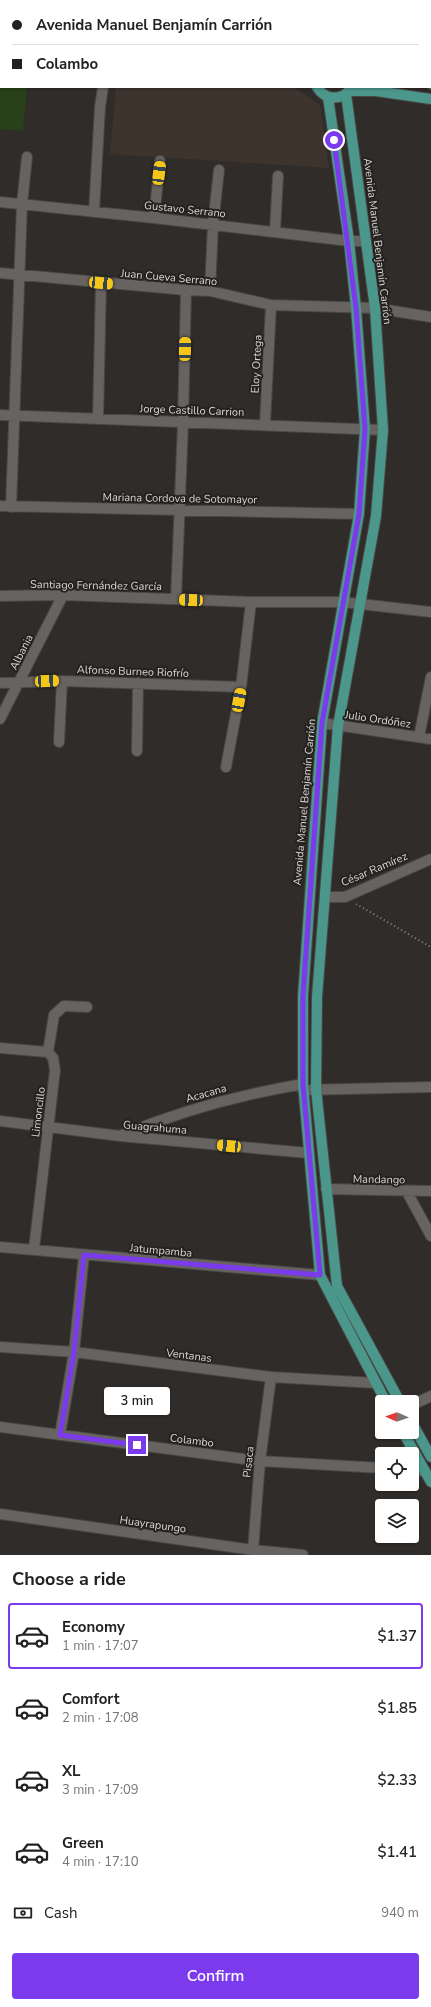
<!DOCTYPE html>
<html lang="en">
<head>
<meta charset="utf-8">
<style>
  :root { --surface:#fff; --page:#f2f2f2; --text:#222; --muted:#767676; --line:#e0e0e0; --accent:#7c3aed }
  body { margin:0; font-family:"Nunito Sans",sans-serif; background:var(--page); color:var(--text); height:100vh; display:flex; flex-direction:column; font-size:15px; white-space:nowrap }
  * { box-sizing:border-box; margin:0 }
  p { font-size:13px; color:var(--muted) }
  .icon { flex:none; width:22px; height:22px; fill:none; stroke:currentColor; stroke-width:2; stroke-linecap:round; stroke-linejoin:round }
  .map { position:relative; height:1555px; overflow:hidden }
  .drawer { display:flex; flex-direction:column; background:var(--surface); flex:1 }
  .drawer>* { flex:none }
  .top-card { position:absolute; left:0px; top:0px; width:431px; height:88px; box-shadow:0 1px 3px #0004; display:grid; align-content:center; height:88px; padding:0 12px; background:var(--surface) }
  .needle { width:26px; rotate:272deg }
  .fabs { position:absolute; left:375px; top:1395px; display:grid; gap:8px }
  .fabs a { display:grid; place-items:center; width:44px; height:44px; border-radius:4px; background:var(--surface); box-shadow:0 1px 3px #0004; font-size:20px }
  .end { position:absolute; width:18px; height:18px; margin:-9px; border:5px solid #7c3aed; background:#fff; box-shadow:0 0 0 2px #fff }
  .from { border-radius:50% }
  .bubble { position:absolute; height:28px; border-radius:4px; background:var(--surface); box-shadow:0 1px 3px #0004; font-size:13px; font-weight:600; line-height:28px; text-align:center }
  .car { position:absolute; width:12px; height:24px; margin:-12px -6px; border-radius:5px; box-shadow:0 0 3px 1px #0007; background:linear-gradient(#f5c518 24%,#345 0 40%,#f5c518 0 76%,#345 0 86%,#f5c518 0) }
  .top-card b { display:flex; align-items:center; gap:14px; height:38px; font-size:15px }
  .top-card b+b { border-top:1px solid var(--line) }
  .top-card i { width:10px; height:10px; background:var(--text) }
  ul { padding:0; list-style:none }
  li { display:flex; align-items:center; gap:12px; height:66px; margin:0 8px 6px; padding:0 4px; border:2px solid transparent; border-radius:4px }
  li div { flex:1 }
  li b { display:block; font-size:15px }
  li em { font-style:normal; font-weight:600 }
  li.on { border-color:var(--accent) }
  li>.icon { width:36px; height:36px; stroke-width:1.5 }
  h2 { padding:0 12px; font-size:18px; line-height:48px }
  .pay { display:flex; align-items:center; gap:10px; height:44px; padding:0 12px; font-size:15px }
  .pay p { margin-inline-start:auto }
  .primary-button { display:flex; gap:8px; margin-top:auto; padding:8px 12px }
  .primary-button a { flex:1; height:46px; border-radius:4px; background:var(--accent); color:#fff; font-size:16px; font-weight:600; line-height:46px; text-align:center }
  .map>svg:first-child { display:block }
</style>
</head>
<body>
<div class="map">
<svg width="431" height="1555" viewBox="0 0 431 1555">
  <rect width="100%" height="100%" fill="#2f2c29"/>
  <path fill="#3d342e" d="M116,87H293L320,105L329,168L110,154Z"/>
  <path fill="#284118" d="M0,68L1,87H27L23,131L0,129Z"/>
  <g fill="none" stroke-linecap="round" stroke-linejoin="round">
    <g stroke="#494745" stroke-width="12">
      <path id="minor" d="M95,1V0
        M0,202L154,218L349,241H366
        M94,212L100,107L103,87
        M154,218L160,161
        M275,231L278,176
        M0,273L186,290L210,291L271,305L375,308L431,317
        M210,291L213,224L219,170
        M0,415L383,430
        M98,419L101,283
        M265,424L271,305
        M0,506L359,514
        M11,507L22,204L27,157
        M0,596L63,595L251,602H343L431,612
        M176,599L183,423L186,290
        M0,683L62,681L241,687
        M0,719L63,595
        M322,723L431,739
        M419,737L431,677
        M59,742L62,681
        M137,751L138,683
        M226,767L241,687L251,602
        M325,897H345L431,859
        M0,1048L48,1052
        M303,1090L431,1087
        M0,1121L120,1136L308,1153
        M122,1135C183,1110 238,1095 303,1084
        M326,1189L431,1191
        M407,1192L431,1236
        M0,1247L320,1275
        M34,1249L55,1070L53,1058L48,1052L54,1015L64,1006L87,1007
        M0,1347L74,1352L271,1377L375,1383
        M412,1405L431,1396
        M0,1427L260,1461L382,1468
        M60,1435L74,1352L84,1255
        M412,1470L425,1471
        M0,1514L253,1550L303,1555
        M253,1550L260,1461L271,1377"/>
    </g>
    <g stroke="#494745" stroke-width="12">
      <path id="major" d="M321,0V1
        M341,0V1
        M0,20L1,21
        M0,32H1
        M430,83L431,84
        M317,87C325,100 340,101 350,90
        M349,91H376L431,99
        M346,94L375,308L383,430L376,516L338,726L317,997L316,1089L337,1286L400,1402
        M328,97L349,241L356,308L365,429L359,514L322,723L303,996V1084L320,1275L386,1402
        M412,1423L431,1457
        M403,1432L431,1482"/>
    </g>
    <path stroke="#8b8986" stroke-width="2" stroke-dasharray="1 3" stroke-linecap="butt" d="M356,904L431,947"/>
    <use href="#minor" stroke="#666360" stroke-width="10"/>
    <use href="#major" stroke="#4b978c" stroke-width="10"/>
  </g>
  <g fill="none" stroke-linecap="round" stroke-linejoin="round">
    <path stroke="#7c3aed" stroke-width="5" d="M137,1445L60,1435L74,1352L84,1255L320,1275L303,1084V996L322,723L359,514L365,429L356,308L334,140"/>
  </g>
  <g text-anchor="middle" stroke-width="4" stroke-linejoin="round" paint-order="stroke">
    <g font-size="11" fill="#d9d7d5" stroke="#252220">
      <text transform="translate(185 209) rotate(6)" y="4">Gustavo Serrano</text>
      <text transform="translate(378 241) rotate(83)" y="4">Avenida Manuel Benjamín Carrión</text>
      <text transform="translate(169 277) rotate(5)" y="4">Juan Cueva Serrano</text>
      <text transform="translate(256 364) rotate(-87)" y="4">Eloy Ortega</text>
      <text transform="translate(192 410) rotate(2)" y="4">Jorge Castillo Carrion</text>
      <text transform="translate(180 498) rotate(1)" y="4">Mariana Cordova de Sotomayor</text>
      <text transform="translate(96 585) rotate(1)" y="4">Santiago Fernández García</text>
      <text transform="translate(21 652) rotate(-63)" y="4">Albania</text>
      <text transform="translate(133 671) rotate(2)" y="4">Alfonso Burneo Riofrío</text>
      <text transform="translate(378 719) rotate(8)" y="4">Julio Ordóñez</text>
      <text transform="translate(304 802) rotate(-85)" y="4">Avenida Manuel Benjamín Carrión</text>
      <text transform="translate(374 869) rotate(-23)" y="4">César Ramírez</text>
      <text transform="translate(206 1093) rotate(-16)" y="4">Acacana</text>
      <text transform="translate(38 1112) rotate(-83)" y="4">Limoncillo</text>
      <text transform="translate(155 1127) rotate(5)" y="4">Guagrahuma</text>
      <text transform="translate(379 1179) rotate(1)" y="4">Mandango</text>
      <text transform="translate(161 1250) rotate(5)" y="4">Jatumpamba</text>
      <text transform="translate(189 1355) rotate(7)" y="4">Ventanas</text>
      <text transform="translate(192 1440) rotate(7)" y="4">Colambo</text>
      <text transform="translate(248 1462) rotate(-84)" y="4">Pisaca</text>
      <text transform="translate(153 1524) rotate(8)" y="4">Huayrapungo</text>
    </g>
  </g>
</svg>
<div class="fabs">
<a><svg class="needle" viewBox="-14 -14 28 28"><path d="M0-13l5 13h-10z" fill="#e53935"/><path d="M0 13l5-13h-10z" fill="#767676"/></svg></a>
<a><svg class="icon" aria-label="locate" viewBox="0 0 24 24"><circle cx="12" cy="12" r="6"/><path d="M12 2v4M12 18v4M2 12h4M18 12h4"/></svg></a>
<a><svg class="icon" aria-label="layers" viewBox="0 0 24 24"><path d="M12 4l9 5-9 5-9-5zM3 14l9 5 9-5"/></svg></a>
</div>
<i class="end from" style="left:334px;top:140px"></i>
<i class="end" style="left:137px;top:1445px"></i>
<div class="bubble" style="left:104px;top:1387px;width:66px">3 min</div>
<i class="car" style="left:159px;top:173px;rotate:7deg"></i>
<i class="car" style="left:101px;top:283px;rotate:95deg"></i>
<i class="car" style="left:185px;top:349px;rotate:1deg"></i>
<i class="car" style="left:191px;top:600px;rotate:272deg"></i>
<i class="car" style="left:47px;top:681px;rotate:87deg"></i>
<i class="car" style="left:239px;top:700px;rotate:11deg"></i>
<i class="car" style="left:229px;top:1146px;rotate:275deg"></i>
<div class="top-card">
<b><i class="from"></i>Avenida Manuel Benjamín Carrión</b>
<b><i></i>Colambo</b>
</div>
</div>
<section class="drawer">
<h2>Choose a ride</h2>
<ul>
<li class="on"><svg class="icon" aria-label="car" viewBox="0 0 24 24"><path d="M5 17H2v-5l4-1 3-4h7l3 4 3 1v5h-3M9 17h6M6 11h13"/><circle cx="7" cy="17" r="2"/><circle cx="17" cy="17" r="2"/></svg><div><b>Economy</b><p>1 min · 17:07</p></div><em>$1.37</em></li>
<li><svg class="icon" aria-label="car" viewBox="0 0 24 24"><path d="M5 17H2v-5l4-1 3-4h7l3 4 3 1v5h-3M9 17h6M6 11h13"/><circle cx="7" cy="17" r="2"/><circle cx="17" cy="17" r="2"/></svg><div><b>Comfort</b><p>2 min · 17:08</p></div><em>$1.85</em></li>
<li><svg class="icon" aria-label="car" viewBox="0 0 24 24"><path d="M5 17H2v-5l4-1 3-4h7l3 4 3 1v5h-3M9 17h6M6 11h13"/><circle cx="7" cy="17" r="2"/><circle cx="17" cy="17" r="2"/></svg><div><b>XL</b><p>3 min · 17:09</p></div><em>$2.33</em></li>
<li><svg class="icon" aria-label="car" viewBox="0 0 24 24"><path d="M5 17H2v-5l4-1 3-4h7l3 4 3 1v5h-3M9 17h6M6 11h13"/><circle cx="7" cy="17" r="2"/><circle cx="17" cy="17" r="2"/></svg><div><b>Green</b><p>4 min · 17:10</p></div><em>$1.41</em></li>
</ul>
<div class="pay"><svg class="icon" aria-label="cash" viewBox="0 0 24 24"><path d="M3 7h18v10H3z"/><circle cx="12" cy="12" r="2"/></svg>Cash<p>940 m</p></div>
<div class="primary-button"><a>Confirm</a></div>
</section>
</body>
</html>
